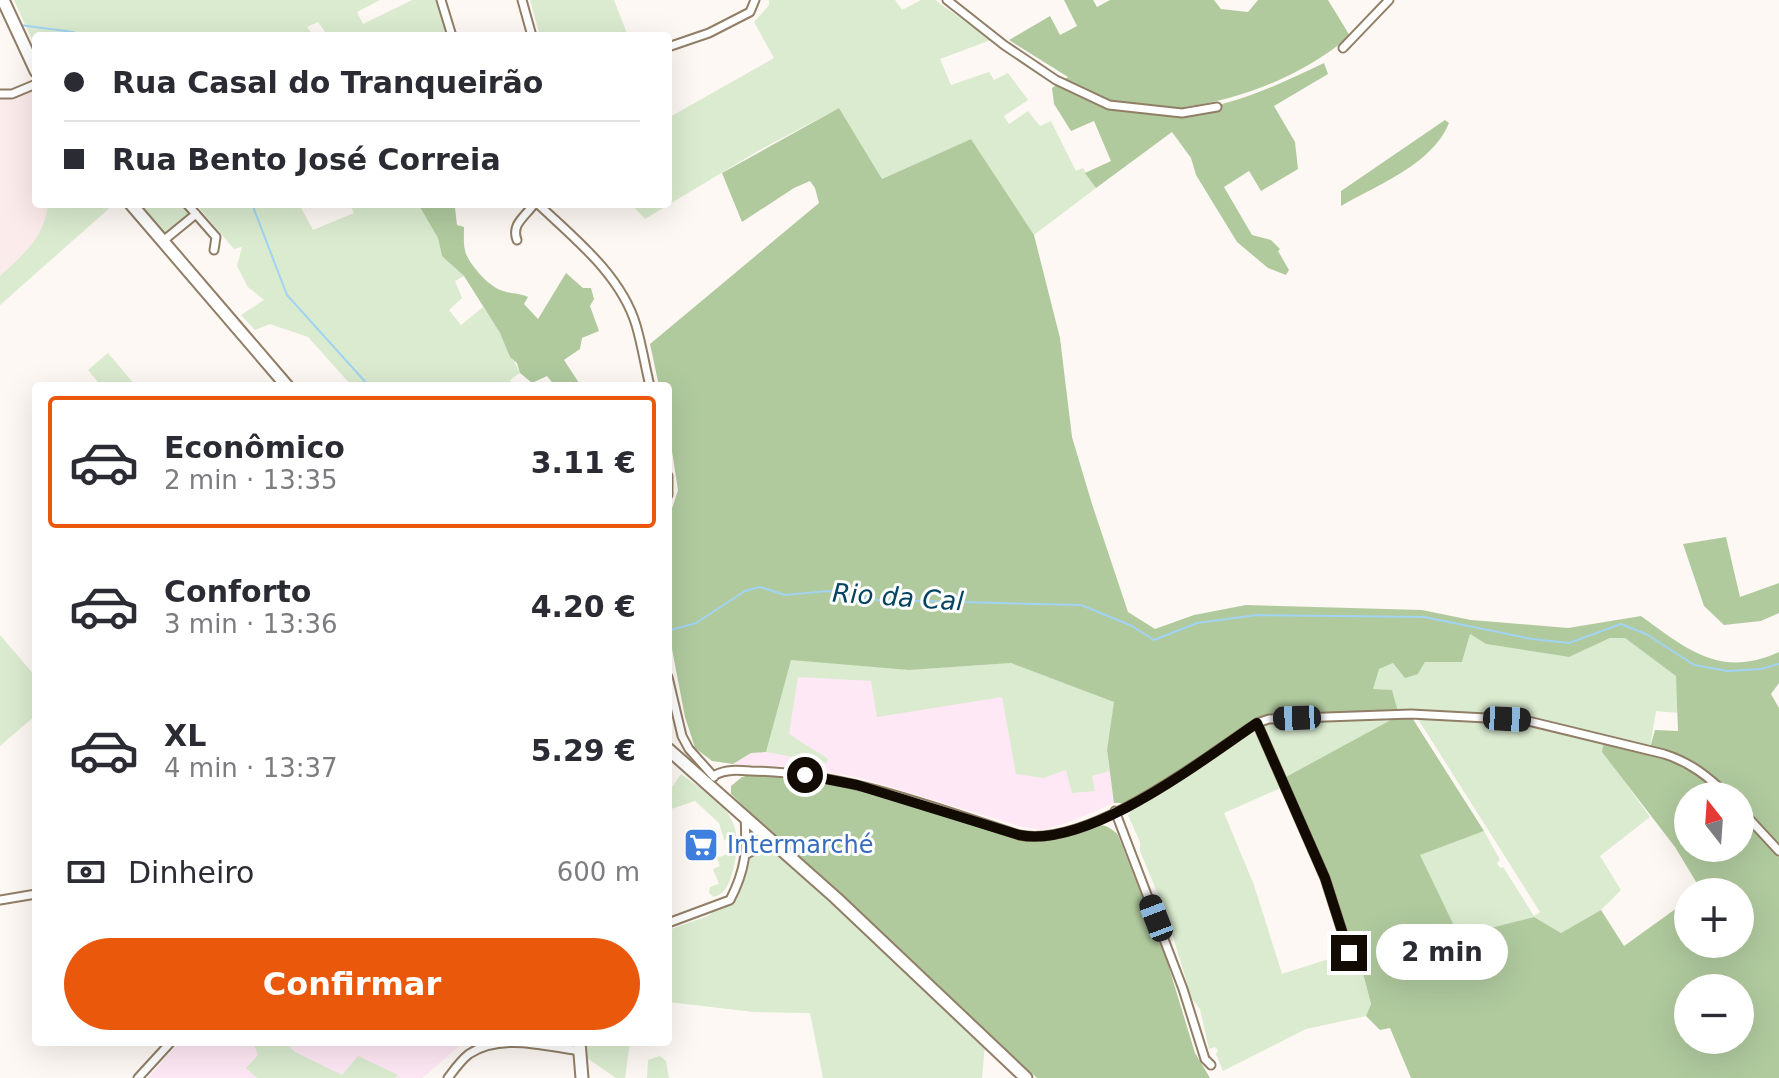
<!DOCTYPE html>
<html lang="pt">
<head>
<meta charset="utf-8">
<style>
  :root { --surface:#fff; --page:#f2f2f3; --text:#2b2b33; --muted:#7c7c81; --line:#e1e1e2; --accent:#ea580c }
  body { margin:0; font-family:"DejaVu Sans",sans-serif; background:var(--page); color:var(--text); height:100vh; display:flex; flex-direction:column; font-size:30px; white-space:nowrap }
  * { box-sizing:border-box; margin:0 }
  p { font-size:26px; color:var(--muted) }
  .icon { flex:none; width:44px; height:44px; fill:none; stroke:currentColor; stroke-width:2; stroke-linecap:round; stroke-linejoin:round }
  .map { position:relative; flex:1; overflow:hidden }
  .side { position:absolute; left:32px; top:382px; width:640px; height:664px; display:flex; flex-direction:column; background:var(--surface); border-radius:8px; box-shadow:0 8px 32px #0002 }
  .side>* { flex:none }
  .banner { position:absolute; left:32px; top:32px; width:640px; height:176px; border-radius:8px; box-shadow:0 8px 32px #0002; display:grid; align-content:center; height:176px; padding:0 32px; background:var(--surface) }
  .needle { width:52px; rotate:343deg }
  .fabs { position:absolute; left:1674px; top:782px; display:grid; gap:16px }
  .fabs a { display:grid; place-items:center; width:80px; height:80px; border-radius:50%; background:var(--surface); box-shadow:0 8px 32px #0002; font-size:40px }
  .end { position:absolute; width:36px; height:36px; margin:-18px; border:10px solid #120b04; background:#fff; box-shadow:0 0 0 4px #fff }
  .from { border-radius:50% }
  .bubble { position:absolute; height:56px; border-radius:28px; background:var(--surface); box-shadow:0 8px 32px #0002; font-size:26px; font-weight:600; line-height:56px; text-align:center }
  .car { position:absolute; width:24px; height:48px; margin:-24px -12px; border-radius:10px; box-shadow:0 0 6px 2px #0007; background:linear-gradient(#222 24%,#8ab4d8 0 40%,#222 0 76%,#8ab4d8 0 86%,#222 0) }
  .banner b { display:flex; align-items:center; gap:28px; height:76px; font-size:30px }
  .banner b+b { border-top:2px solid var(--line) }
  .banner i { width:20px; height:20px; background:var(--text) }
  ul { padding:14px 0 0; list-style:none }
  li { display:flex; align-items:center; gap:24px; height:132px; margin:0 16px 12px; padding:0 16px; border:4px solid transparent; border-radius:8px }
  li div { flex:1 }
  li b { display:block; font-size:30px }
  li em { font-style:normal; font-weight:600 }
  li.active { border-color:var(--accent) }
  li>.icon { width:72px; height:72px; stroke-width:1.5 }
  .pay { display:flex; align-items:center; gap:20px; height:88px; padding:0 32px; font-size:30px }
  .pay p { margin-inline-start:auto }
  .cta { display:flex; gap:16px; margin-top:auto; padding:16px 32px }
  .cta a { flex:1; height:92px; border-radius:48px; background:var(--accent); color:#fff; font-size:32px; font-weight:600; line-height:92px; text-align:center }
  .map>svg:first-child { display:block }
</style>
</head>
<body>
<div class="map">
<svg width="1779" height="1078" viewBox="0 0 1779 1078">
  <rect width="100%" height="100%" fill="#fdf8f3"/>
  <path fill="#fee8f5" d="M790,659L909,670L1011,663L1107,750L1114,803L1067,823L1042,830L1023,827L857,777L796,767L733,764L751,753L766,752Z
    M180,1042H464L422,1078H148Z"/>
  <path fill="#fbebea" d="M36,90V204H114L0,305V99L15,98Z"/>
  <path fill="#daebcf" d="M14,0H380L357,12L363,24L412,0H438L448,36H328L318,22L307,27L314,36H36V49Z
    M530,0H614L628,36H540Z
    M769,0H895L902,10L921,0H935L991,40L940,59L951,85L989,72L994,80L1008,73L1028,100L1004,116L1009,124L1028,111L1040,126L1051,121L1076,171L1083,168L1096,188L1034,235L971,139L882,179L839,108L756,152L645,219L631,204H668V118L774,58L754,22L769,5Z
    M48,204H114L0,305V276C23,255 45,237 48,204Z
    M139,204H184L191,212L164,235Z
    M196,204H299L313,230L354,213L350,204H418L438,238L442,255L464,276L455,281L462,298L449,310L461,325L483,307L500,333L520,373L510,380L514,386H352L308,337L270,324L255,330L241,315L264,300L248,287L237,266L242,247L234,249Z
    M108,353L136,386H101L88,370Z
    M1470,634L1486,644L1569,657L1610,638H1625L1676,675L1679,713L1656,711L1650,748L1479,715L1398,712L1373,689L1378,669L1393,663L1418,674L1425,662H1462Z
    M0,635L36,677V715L0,746Z
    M790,659L909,670L1011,663L1115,702L1107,750L1109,771L1092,776L1095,791L1072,793L1066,770L1043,778L1016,774L1002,697L877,717L871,681L798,677L789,734L828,759L827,763L766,752Z
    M1398,716L1284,778L1262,726L1266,723Z
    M1416,716L1489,720L1493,726L1498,721H1516L1604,741L1603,752L1650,817L1600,856L1621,890L1601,910L1561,933L1534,917L1459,936L1419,855L1484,831L1500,860L1497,863L1500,868L1503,867L1534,916L1540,912Z
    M1257,730L1283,787L1224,813L1254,885L1282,974L1357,950L1371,1004L1366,1016L1306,1029L1223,1071L1216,1054L1218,1050L1215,1047L1209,1049L1200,1009L1192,999L1166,914L1140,851V842L1128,815L1132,809L1169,788Z
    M681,774C723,805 748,816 732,874C728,885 726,893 714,897L709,893L710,887L719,884L713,869L720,866L717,858L735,851L730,838L724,840L719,823L695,801L668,810V793Z
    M770,843L985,1044L982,1078H823L810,1013L754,1012L668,1002V930L708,916L730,900L747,854Z
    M253,1042H285L295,1052L342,1075L358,1056L398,1075L395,1078H257L246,1068L258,1055Z
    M586,1042H630L625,1078H616L587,1058Z
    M660,1056L666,1061L669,1078H647L648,1060Z"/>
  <path fill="#b0ca9e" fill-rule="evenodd" d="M1064,0H1093L1097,7L1110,0H1214L1221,9L1248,12L1258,0H1328L1350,36C1303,75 1244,99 1184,107L1181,113C1237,104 1274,87 1324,63L1328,74L1274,106L1295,142L1298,169L1261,191L1249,171L1224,187L1252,235L1271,240L1280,249L1278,251L1289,270L1286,275L1268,268L1237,242L1196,175L1191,158L1172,132L1096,188L1085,173L1111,161L1094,121L1071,131L1054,104L1052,88L1068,77L1009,40L1050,16L1060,35L1077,26Z
    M839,108L882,179L971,139L1034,235L1060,338L1072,437L1092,504L1128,612L1155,629L1194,615L1246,605L1422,610L1471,620L1568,628L1641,616C1687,649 1720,679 1779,652V683L1771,694L1779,708V848L1740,805V796H1732C1706,768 1686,759 1650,748L1655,730L1678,731L1676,676L1625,638H1610L1569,657L1486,644L1470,634L1462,662H1425L1418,674L1405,678L1393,663L1379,669L1373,689L1392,690L1398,712L1268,716L1148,794L1130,803H1114L1107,750L1114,702L1011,663L909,670L791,660L766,752L751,753L733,764L712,761L695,748L685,717L668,628V521L678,490L668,425V386H659L650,344L819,203L815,188L810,181L794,188L742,222L722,173Z
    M1445,120L1449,123C1433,164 1377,185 1341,206V191Z
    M418,204H448L455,208L457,225L464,227C464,235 463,246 466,254C472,267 489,287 503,291C512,294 519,293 528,297L524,304L538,319L566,273L583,288H591L594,299L590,306L599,331L582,338L580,349L564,360L581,386H555L547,376L532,383L520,373L517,363L510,357L500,333L464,276L442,256L438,238Z
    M1726,537L1740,597L1779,583V613L1761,621L1724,625L1704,606L1683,544Z
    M1398,716H1411L1484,831L1420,855L1459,936L1534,917L1561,933L1601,910L1624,946L1688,900V944H1740V892H1698L1701,890L1675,847L1602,752L1604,741L1686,763L1727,796H1688V848H1740V810L1779,853V1078H1411L1390,1028L1380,1030L1366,1016L1371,1004L1357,950L1350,952L1284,778ZM1688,988H1740V1040H1688Z
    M755,774C849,779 938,813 1027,839C1055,839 1072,828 1096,825C1105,824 1112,829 1118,835L1167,961L1195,1053L1210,1078H1037L847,905L731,794V786L742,777Z"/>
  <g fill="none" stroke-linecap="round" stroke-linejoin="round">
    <path stroke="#a2d3f2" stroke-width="2" d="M20,25L73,32L81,36
      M252,204L287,295L369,386
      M671,630L696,623L745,591L760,587L785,595L828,591L878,600L1081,605L1132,626L1154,640L1197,623L1257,615L1424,617L1532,639L1569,643L1621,624L1648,635L1694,665L1728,671L1761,669L1779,664"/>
    <g stroke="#917e66" stroke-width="11">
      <path id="minor" d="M441,0L452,36
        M522,0L532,36
        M947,0L1004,45L1056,80L1109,105L1182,113L1217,107
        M668,47L709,33L750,12L755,0
        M1343,48L1389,0
        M0,94H12L36,84
        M187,204L216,237L214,250
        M538,204C574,238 621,275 636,325C642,345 645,366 650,386
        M517,240C511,224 525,217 534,204
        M163,241L196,214
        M668,476V495
        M668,677L682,736L689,749L714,777
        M1257,723L1325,878L1349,953
        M715,775C726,769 738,770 751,771C843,772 932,807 1019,835C1088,849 1201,760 1257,723L1269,719L1411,714L1524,720L1664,754C1690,762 1709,777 1728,796
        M1740,809L1779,851
        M1115,811L1183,989L1205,1059L1211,1065
        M747,854L772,840
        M0,900L36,894
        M668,923L730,900C746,869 747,850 745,816
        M138,1078L171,1042
        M448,1078C454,1070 461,1060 469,1054C500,1033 545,1046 580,1051"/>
    </g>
    <g stroke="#917e66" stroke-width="15">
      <path id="primary" d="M3,0L36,71
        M131,204L287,386
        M668,749L836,898L1026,1078
        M579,1042L582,1078"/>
    </g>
    <use href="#minor" stroke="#fff" stroke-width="7"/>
    <use href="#primary" stroke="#fff" stroke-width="11"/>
  </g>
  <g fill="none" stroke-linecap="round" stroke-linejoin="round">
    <path stroke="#120b04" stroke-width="10" d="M805,775L857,785L1019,835C1088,849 1201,761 1257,723L1325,878L1349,953"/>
  </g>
  <defs>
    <g id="supermarket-square" transform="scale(1.8)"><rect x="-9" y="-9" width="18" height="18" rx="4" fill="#3f7fe0" stroke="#fff"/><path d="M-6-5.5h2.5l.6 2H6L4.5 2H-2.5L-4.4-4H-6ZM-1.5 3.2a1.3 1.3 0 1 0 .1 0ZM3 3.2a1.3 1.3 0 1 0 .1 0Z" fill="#fff"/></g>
  </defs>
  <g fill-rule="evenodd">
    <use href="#supermarket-square" x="701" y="845"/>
  </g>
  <g text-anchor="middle" stroke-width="6" stroke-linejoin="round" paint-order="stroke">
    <g font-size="24" fill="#366cbe" stroke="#fff" text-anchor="start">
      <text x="727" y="853">Intermarché</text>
    </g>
    <g font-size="26" font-style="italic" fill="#034462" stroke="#fff">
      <text transform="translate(898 597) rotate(4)" y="9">Rio da Cal</text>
    </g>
  </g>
</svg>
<div class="fabs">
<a><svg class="needle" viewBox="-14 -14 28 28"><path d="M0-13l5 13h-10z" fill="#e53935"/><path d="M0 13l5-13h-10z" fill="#7c7c81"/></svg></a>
<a>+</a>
<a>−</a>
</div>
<i class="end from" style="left:805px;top:775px"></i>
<i class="end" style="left:1349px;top:953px"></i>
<div class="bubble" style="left:1376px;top:924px;width:132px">2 min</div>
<i class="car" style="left:1297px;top:718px;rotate:268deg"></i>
<i class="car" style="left:1507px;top:719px;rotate:93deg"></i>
<i class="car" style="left:1156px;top:918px;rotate:339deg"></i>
<div class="banner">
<b><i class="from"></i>Rua Casal do Tranqueirão</b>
<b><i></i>Rua Bento José Correia</b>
</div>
<section class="side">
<ul>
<li class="active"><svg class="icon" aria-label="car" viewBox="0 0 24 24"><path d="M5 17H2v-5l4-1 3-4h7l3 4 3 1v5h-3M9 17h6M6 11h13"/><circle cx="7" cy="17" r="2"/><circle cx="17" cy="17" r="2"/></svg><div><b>Econômico</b><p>2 min · 13:35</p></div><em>3.11 €</em></li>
<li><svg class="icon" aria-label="car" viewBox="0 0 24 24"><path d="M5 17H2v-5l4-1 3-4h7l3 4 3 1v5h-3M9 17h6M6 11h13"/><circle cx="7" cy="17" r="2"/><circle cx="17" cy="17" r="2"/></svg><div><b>Conforto</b><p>3 min · 13:36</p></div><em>4.20 €</em></li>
<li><svg class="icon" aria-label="car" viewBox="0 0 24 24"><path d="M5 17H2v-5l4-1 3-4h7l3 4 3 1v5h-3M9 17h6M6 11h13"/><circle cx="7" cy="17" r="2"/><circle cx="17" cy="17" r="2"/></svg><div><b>XL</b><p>4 min · 13:37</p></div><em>5.29 €</em></li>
</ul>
<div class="pay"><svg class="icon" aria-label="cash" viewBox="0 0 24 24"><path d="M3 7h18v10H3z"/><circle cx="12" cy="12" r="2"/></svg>Dinheiro<p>600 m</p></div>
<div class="cta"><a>Confirmar</a></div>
</section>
</div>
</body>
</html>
